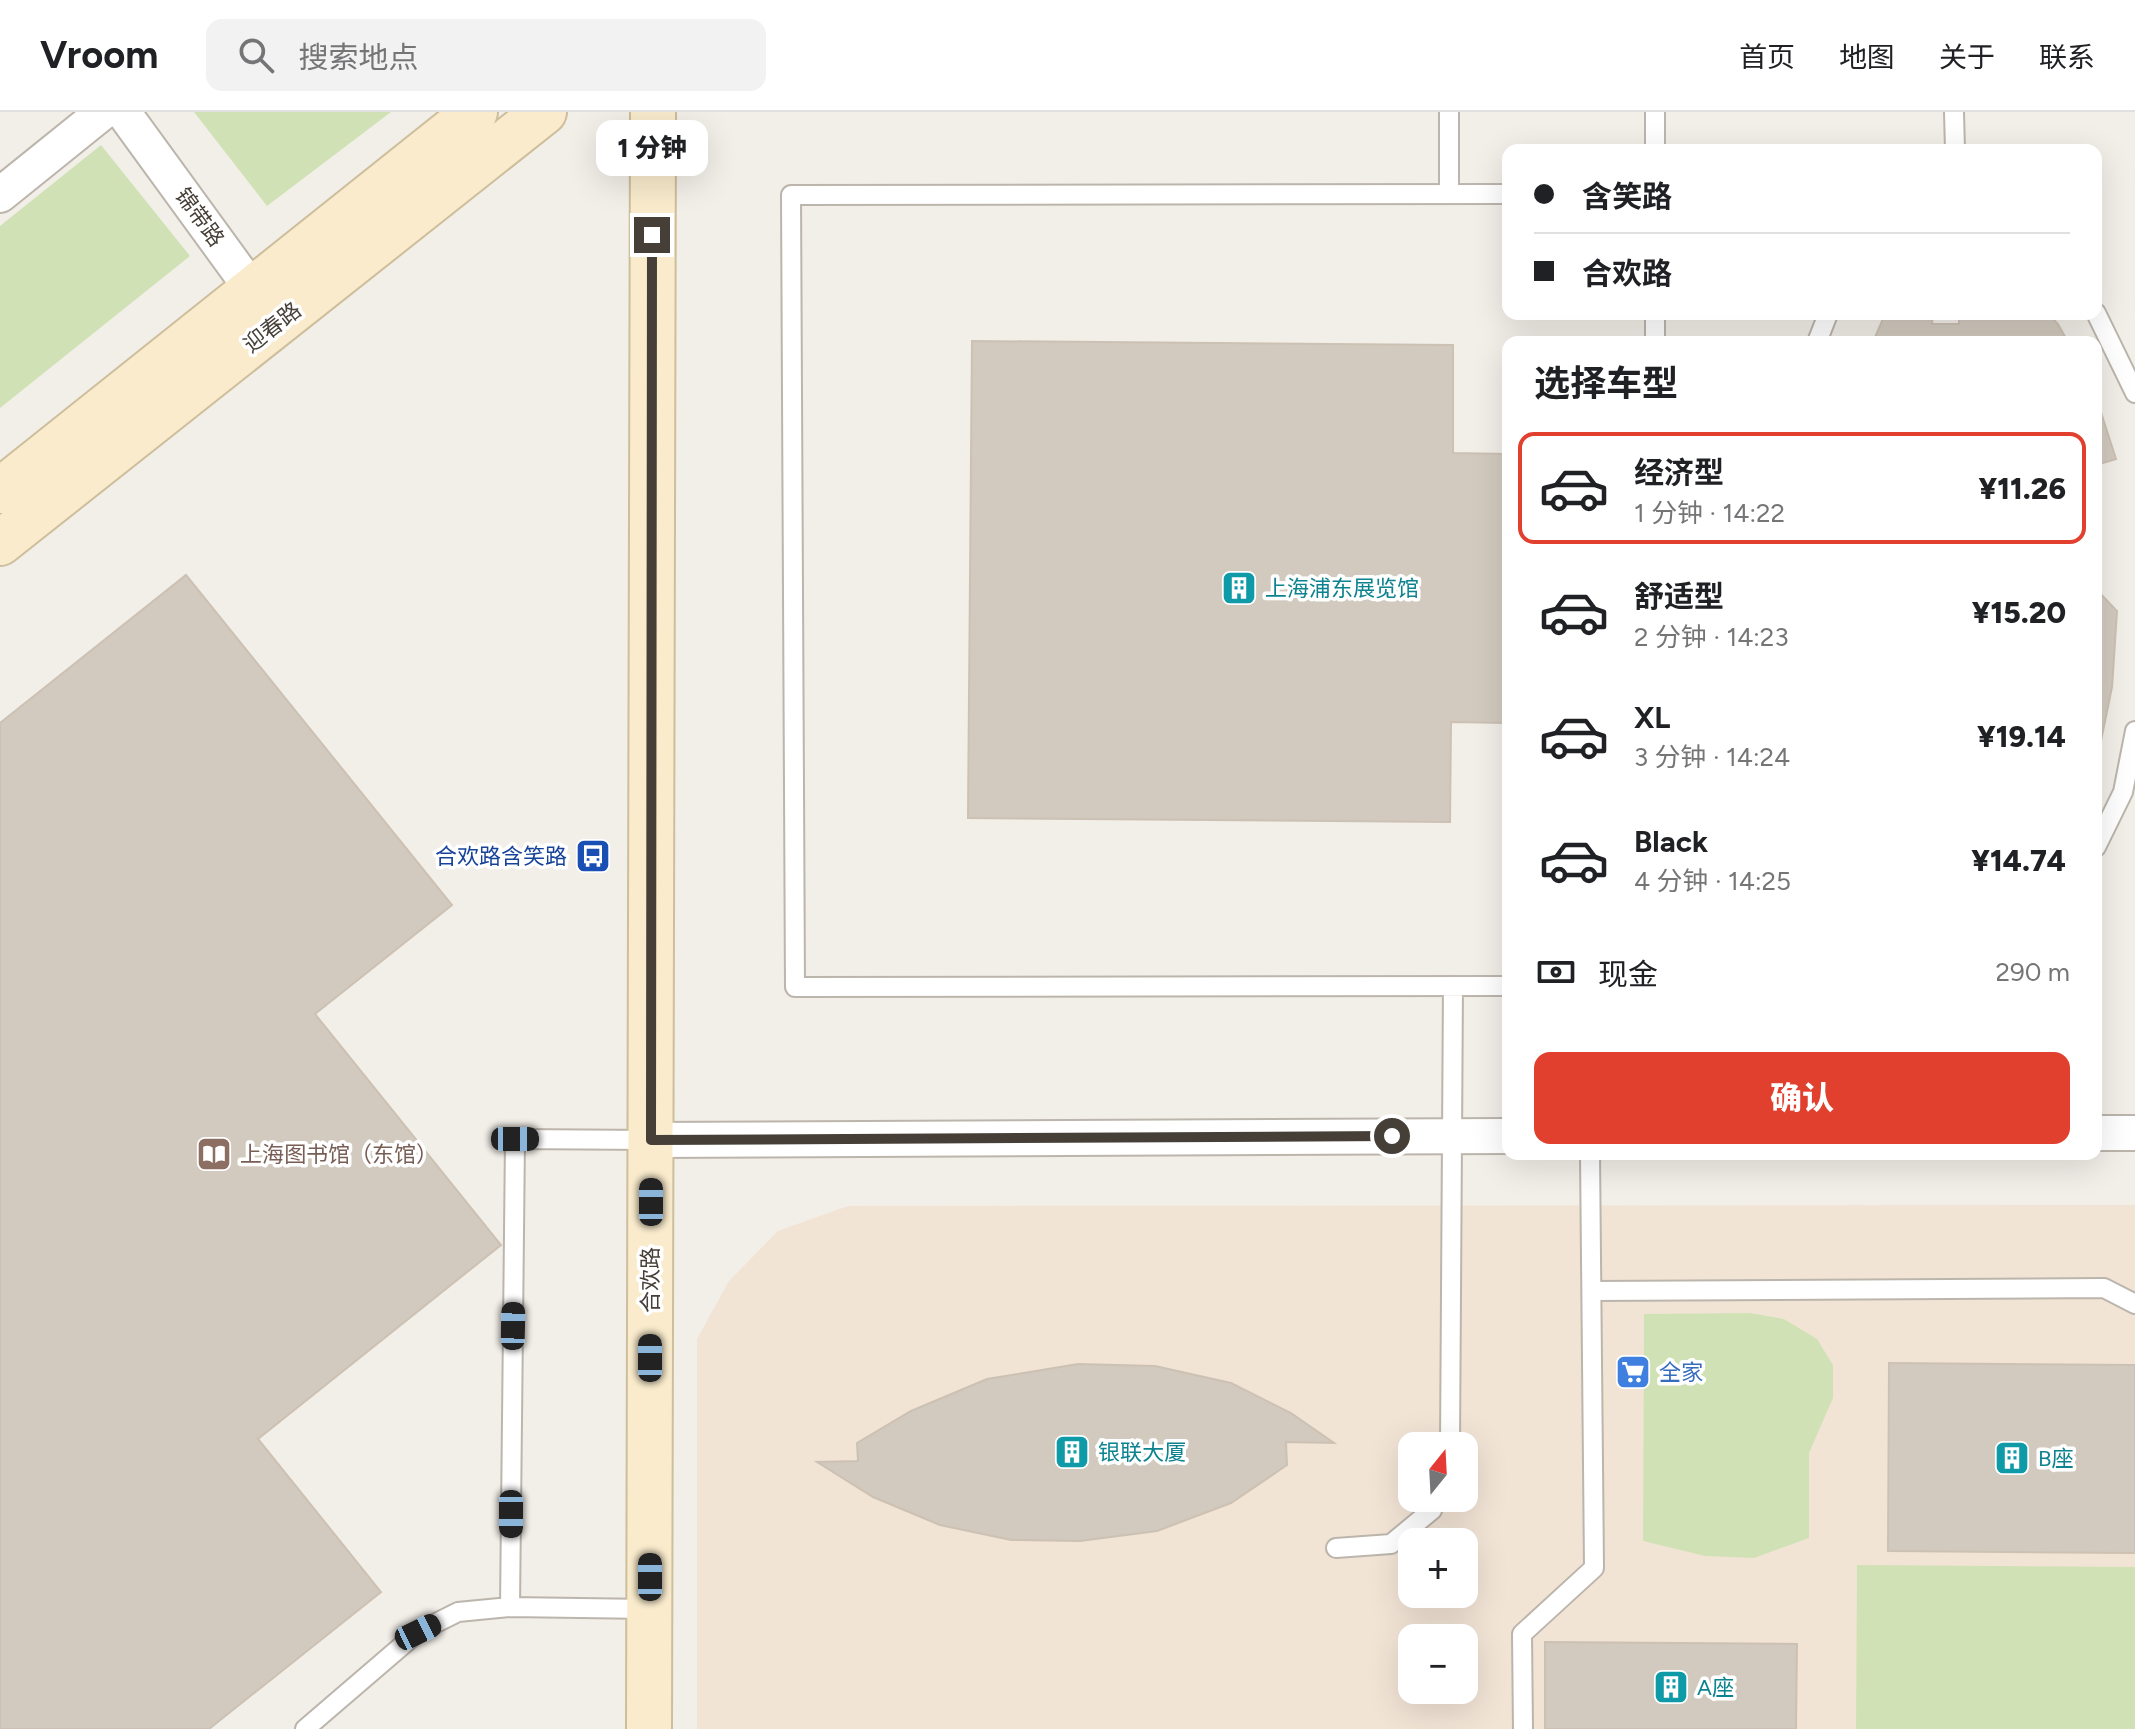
<!DOCTYPE html>
<html lang="zh">
<head>
<meta charset="utf-8">
<style>
  :root { --surface:#fff; --page:#f2f2f2; --text:#202124; --muted:#757577; --line:#e0e0e0; --accent:#e2402f }
  body { margin:0; font-family:Figtree,"Noto Sans SC",sans-serif; background:var(--page); color:var(--text); height:100vh; display:flex; flex-direction:column; font-size:30px; white-space:nowrap }
  * { box-sizing:border-box; margin:0 }
  p { font-size:26px; color:var(--muted) }
  .icon { flex:none; width:44px; height:44px; fill:none; stroke:currentColor; stroke-width:2; stroke-linecap:round; stroke-linejoin:round }
  .map { position:relative; flex:1; overflow:hidden }
  .drawer { position:absolute; left:1502px; top:224px; width:600px; height:824px; display:flex; flex-direction:column; background:var(--surface); border-radius:16px; box-shadow:0 8px 32px #0002 }
  .drawer>* { flex:none }
  .banner { position:absolute; left:1502px; top:32px; width:600px; height:176px; border-radius:16px; box-shadow:0 8px 32px #0002; display:grid; align-content:center; height:176px; padding:0 32px; background:var(--surface) }
  .needle { width:52px; rotate:18deg }
  .buttons { position:absolute; left:1398px; top:1320px; display:grid; gap:16px }
  .buttons a { display:grid; place-items:center; width:80px; height:80px; border-radius:16px; background:var(--surface); box-shadow:0 8px 32px #0002; font-size:40px }
  .end { position:absolute; width:36px; height:36px; margin:-18px; border:10px solid #453f37; background:#fff; box-shadow:0 0 0 4px #fff }
  .from { border-radius:50% }
  .bubble { position:absolute; height:56px; border-radius:16px; background:var(--surface); box-shadow:0 8px 32px #0002; font-size:26px; font-weight:800; line-height:56px; text-align:center }
  .car { position:absolute; width:24px; height:48px; margin:-24px -12px; border-radius:10px; box-shadow:0 0 6px 2px #0007; background:linear-gradient(#222 24%,#8ab4d8 0 40%,#222 0 76%,#8ab4d8 0 86%,#222 0) }
  .banner b { display:flex; align-items:center; gap:28px; height:76px; font-size:30px }
  .banner b+b { border-top:2px solid var(--line) }
  .banner i { width:20px; height:20px; background:var(--text) }
  ul { padding:0; list-style:none }
  li { display:flex; align-items:center; gap:24px; height:112px; margin:0 16px 12px; padding:0 16px; border:4px solid transparent; border-radius:16px }
  li div { flex:1 }
  li b { display:block; font-size:30px }
  li em { font-style:normal; font-weight:800 }
  li.active { border-color:var(--accent) }
  li>.icon { width:72px; height:72px; stroke-width:1.5 }
  h2 { padding:0 32px; font-size:36px; line-height:96px }
  .pay { display:flex; align-items:center; gap:20px; height:88px; padding:0 32px; font-size:30px }
  .pay p { margin-inline-start:auto }
  .action { display:flex; gap:16px; margin-top:auto; padding:16px 32px }
  .action a { flex:1; height:92px; border-radius:16px; background:var(--accent); color:#fff; font-size:32px; font-weight:800; line-height:92px; text-align:center }
  header { display:flex; align-items:center; gap:48px; box-sizing:border-box; height:112px; padding:0 40px; background:var(--surface); border-bottom:2px solid var(--line) }
  header strong { font-size:38px }
  nav { display:flex; gap:44px; margin-inline-start:auto; font-size:28px }
  .search { width:560px; height:72px; background:var(--page); display:flex; align-items:center; gap:20px; box-sizing:border-box; padding:0 28px; border-radius:16px; color:var(--muted); font-size:30px }
  .map>svg:first-child { display:block }
</style>
</head>
<body>
<header>
<strong>Vroom</strong>
<div class="search"><svg class="icon" aria-label="search" viewBox="0 0 24 24"><circle cx="10" cy="10" r="6"/><path d="M15 15l6 6"/></svg>搜索地点</div>
<nav><a>首页</a><a>地图</a><a>关于</a><a>联系</a></nav>
</header>
<div class="map">
<svg width="2135" height="1617" viewBox="0 0 2135 1617">
  <rect width="100%" height="100%" fill="#f2eee8"/>
  <path fill="#f2e4d5" fill-rule="evenodd" d="M2135,1093V1617H697V1227L729,1169L778,1119L848,1094ZM1412,1334H1464V1386H1412ZM1412,1430H1464V1482H1412ZM1412,1526H1464V1578H1412Z"/>
  <path fill="#d0e2b5" d="M194,0H391L267,94Z
    M101,33L190,144L0,296V114Z
    M1750,1201L1784,1207L1817,1227L1833,1253V1286L1809,1341V1426L1754,1446L1705,1444L1643,1429L1644,1202Z
    M1857,1453L2135,1455V1617H1856Z"/>
  <path fill="#d2cabf" stroke="#ccc1b3" stroke-width="2" d="M1885,202H1933L1932,212H1959V202H2048L2058,212L2068,230H1873Z
    M972,229L1453,233V341L1508,342V611L1451,610L1450,710L968,706Z
    M2096,285L2116,347L2096,353Z
    M186,463L452,793L315,902L501,1133L258,1327L381,1480L209,1617H0V611Z
    M2096,477L2117,499L2112,575L2096,653Z
    M1889,1251L2135,1253V1441L1888,1439Z
    M1078,1252L1155,1254L1231,1271L1291,1301L1334,1331L1286,1330L1287,1353L1231,1391L1157,1419L1080,1429L1011,1428L940,1413L873,1385L817,1350L858,1349L857,1331L911,1299L987,1267Z
    M1545,1530L1797,1532L1796,1617H1545Z"/>
  <g fill="none" stroke-linecap="round" stroke-linejoin="round">
    <g stroke="#bcb5ac" stroke-width="22">
      <path id="lane" d="M1449,0V82
        M1954,0L1955,38
        M1655,38V0
        M1508,82L791,83L795,875L1508,874
        M2096,201L2135,281
        M1655,202V230
        M1817,230L1828,202
        M2096,735L2123,680L2135,619
        M1592,1179L2104,1176L2135,1192
        M1450,1334L1453,874
        M1336,1436L1391,1432L1432,1398L1437,1386
        M649,1497L510,1495L515,1027L651,1028
        M305,1617L418,1520L458,1500L510,1495
        M1523,1617L1522,1522L1594,1456L1590,1042"/>
    </g>
    <g stroke="#bcb5ac" stroke-width="38">
      <path id="street" d="M123,0L267,198
        M0,83L103,0
        M2096,1021H2135
        M651,1028L1508,1024"/>
    </g>
    <g stroke="#cdbe9c" stroke-width="48">
      <path id="secondary" d="M0,379L475,0
        M0,431L544,0
        M649,1617L653,0"/>
    </g>
    <use href="#lane" stroke="#fff" stroke-width="18"/>
    <use href="#street" stroke="#fff" stroke-width="34"/>
    <use href="#secondary" stroke="#f9ebcc" stroke-width="44"/>
  </g>
  <g fill="none" stroke-linecap="round" stroke-linejoin="round">
    <path stroke="#453f37" stroke-width="10" d="M652,123L651,1028L1392,1024"/>
  </g>
  <defs>
    <g id="building-square" transform="scale(1.8)"><rect x="-9" y="-9" width="18" height="18" rx="4" fill="#0f9aa8" stroke="#fff"/><path d="M-4-6H4V6H1V3H-1V6H-4ZM-2.5-4.3h1.7v1.8h-1.7ZM.8-4.3h1.7v1.8H.8ZM-2.5-1h1.7V.8h-1.7ZM.8-1h1.7V.8H.8Z" fill="#fff"/></g>
    <g id="bus-square" transform="scale(1.8)"><rect x="-9" y="-9" width="18" height="18" rx="4" fill="#1a4fb4" stroke="#fff"/><path d="M-5-6H5V4H4V6H2V4H-2V6H-4V4H-5ZM-3.5-4V0h7V-4ZM-3.5 1.2v1.5H-2V1.2ZM2 1.2v1.5H3.5V1.2Z" fill="#fff"/></g>
    <g id="library-square" transform="scale(1.8)"><rect x="-9" y="-9" width="18" height="18" rx="4" fill="#8d6e63" stroke="#fff"/><path d="M-6-4Q-3-5.5-.7-3.5V5Q-3 3-6 4ZM6-4Q3-5.5 .7-3.5V5Q3 3 6 4Z" fill="#fff"/></g>
    <g id="supermarket-square" transform="scale(1.8)"><rect x="-9" y="-9" width="18" height="18" rx="4" fill="#3f7fe0" stroke="#fff"/><path d="M-6-5.5h2.5l.6 2H6L4.5 2H-2.5L-4.4-4H-6ZM-1.5 3.2a1.3 1.3 0 1 0 .1 0ZM3 3.2a1.3 1.3 0 1 0 .1 0Z" fill="#fff"/></g>
  </defs>
  <g fill-rule="evenodd">
    <use href="#building-square" x="1239" y="476"/>
    <use href="#bus-square" x="593" y="744"/>
    <use href="#library-square" x="214" y="1042"/>
    <use href="#supermarket-square" x="1633" y="1260"/>
    <use href="#building-square" x="1072" y="1340"/>
    <use href="#building-square" x="2012" y="1346"/>
    <use href="#building-square" x="1671" y="1575"/>
  </g>
  <g text-anchor="middle" stroke-width="7" stroke-linejoin="round" paint-order="stroke">
    <g font-size="22" fill="#453f37" stroke="#fff">
      <text transform="translate(200 105) rotate(54)" y="8">锦带路</text>
      <text transform="translate(272 215) rotate(-38)" y="8">迎春路</text>
      <text transform="translate(650 1168) rotate(-90)" y="8">合欢路</text>
    </g>
    <g font-size="22" fill="#0d838f" stroke="#fff" text-anchor="start">
      <text x="1265" y="484">上海浦东展览馆</text>
      <text x="1098" y="1348">银联大厦</text>
      <text x="2038" y="1354">B座</text>
      <text x="1697" y="1583">A座</text>
    </g>
    <g font-size="22" fill="#164399" stroke="#fff" text-anchor="end">
      <text x="567" y="752">合欢路含笑路</text>
    </g>
    <g font-size="22" fill="#785e54" stroke="#fff" text-anchor="start">
      <text x="240" y="1050">上海图书馆（东馆）</text>
    </g>
    <g font-size="22" fill="#366cbe" stroke="#fff" text-anchor="start">
      <text x="1659" y="1268">全家</text>
    </g>
  </g>
</svg>
<div class="buttons">
<a><svg class="needle" viewBox="-14 -14 28 28"><path d="M0-13l5 13h-10z" fill="#e53935"/><path d="M0 13l5-13h-10z" fill="#757577"/></svg></a>
<a>+</a>
<a>−</a>
</div>
<i class="end from" style="left:1392px;top:1024px"></i>
<i class="end" style="left:652px;top:123px"></i>
<div class="bubble" style="left:596px;top:8px;width:112px">1 分钟</div>
<i class="car" style="left:515px;top:1027px;rotate:90deg"></i>
<i class="car" style="left:651px;top:1090px;rotate:0deg"></i>
<i class="car" style="left:513px;top:1214px;rotate:1deg"></i>
<i class="car" style="left:650px;top:1246px;rotate:0deg"></i>
<i class="car" style="left:511px;top:1402px;rotate:180deg"></i>
<i class="car" style="left:650px;top:1465px;rotate:0deg"></i>
<i class="car" style="left:418px;top:1520px;rotate:64deg"></i>
<div class="banner">
<b><i class="from"></i>含笑路</b>
<b><i></i>合欢路</b>
</div>
<section class="drawer">
<h2>选择车型</h2>
<ul>
<li class="active"><svg class="icon" aria-label="car" viewBox="0 0 24 24"><path d="M5 17H2v-5l4-1 3-4h7l3 4 3 1v5h-3M9 17h6M6 11h13"/><circle cx="7" cy="17" r="2"/><circle cx="17" cy="17" r="2"/></svg><div><b>经济型</b><p>1 分钟 · 14:22</p></div><em>¥11.26</em></li>
<li><svg class="icon" aria-label="car" viewBox="0 0 24 24"><path d="M5 17H2v-5l4-1 3-4h7l3 4 3 1v5h-3M9 17h6M6 11h13"/><circle cx="7" cy="17" r="2"/><circle cx="17" cy="17" r="2"/></svg><div><b>舒适型</b><p>2 分钟 · 14:23</p></div><em>¥15.20</em></li>
<li><svg class="icon" aria-label="car" viewBox="0 0 24 24"><path d="M5 17H2v-5l4-1 3-4h7l3 4 3 1v5h-3M9 17h6M6 11h13"/><circle cx="7" cy="17" r="2"/><circle cx="17" cy="17" r="2"/></svg><div><b>XL</b><p>3 分钟 · 14:24</p></div><em>¥19.14</em></li>
<li><svg class="icon" aria-label="car" viewBox="0 0 24 24"><path d="M5 17H2v-5l4-1 3-4h7l3 4 3 1v5h-3M9 17h6M6 11h13"/><circle cx="7" cy="17" r="2"/><circle cx="17" cy="17" r="2"/></svg><div><b>Black</b><p>4 分钟 · 14:25</p></div><em>¥14.74</em></li>
</ul>
<div class="pay"><svg class="icon" aria-label="cash" viewBox="0 0 24 24"><path d="M3 7h18v10H3z"/><circle cx="12" cy="12" r="2"/></svg>现金<p>290 m</p></div>
<div class="action"><a>确认</a></div>
</section>
</div>
</body>
</html>
